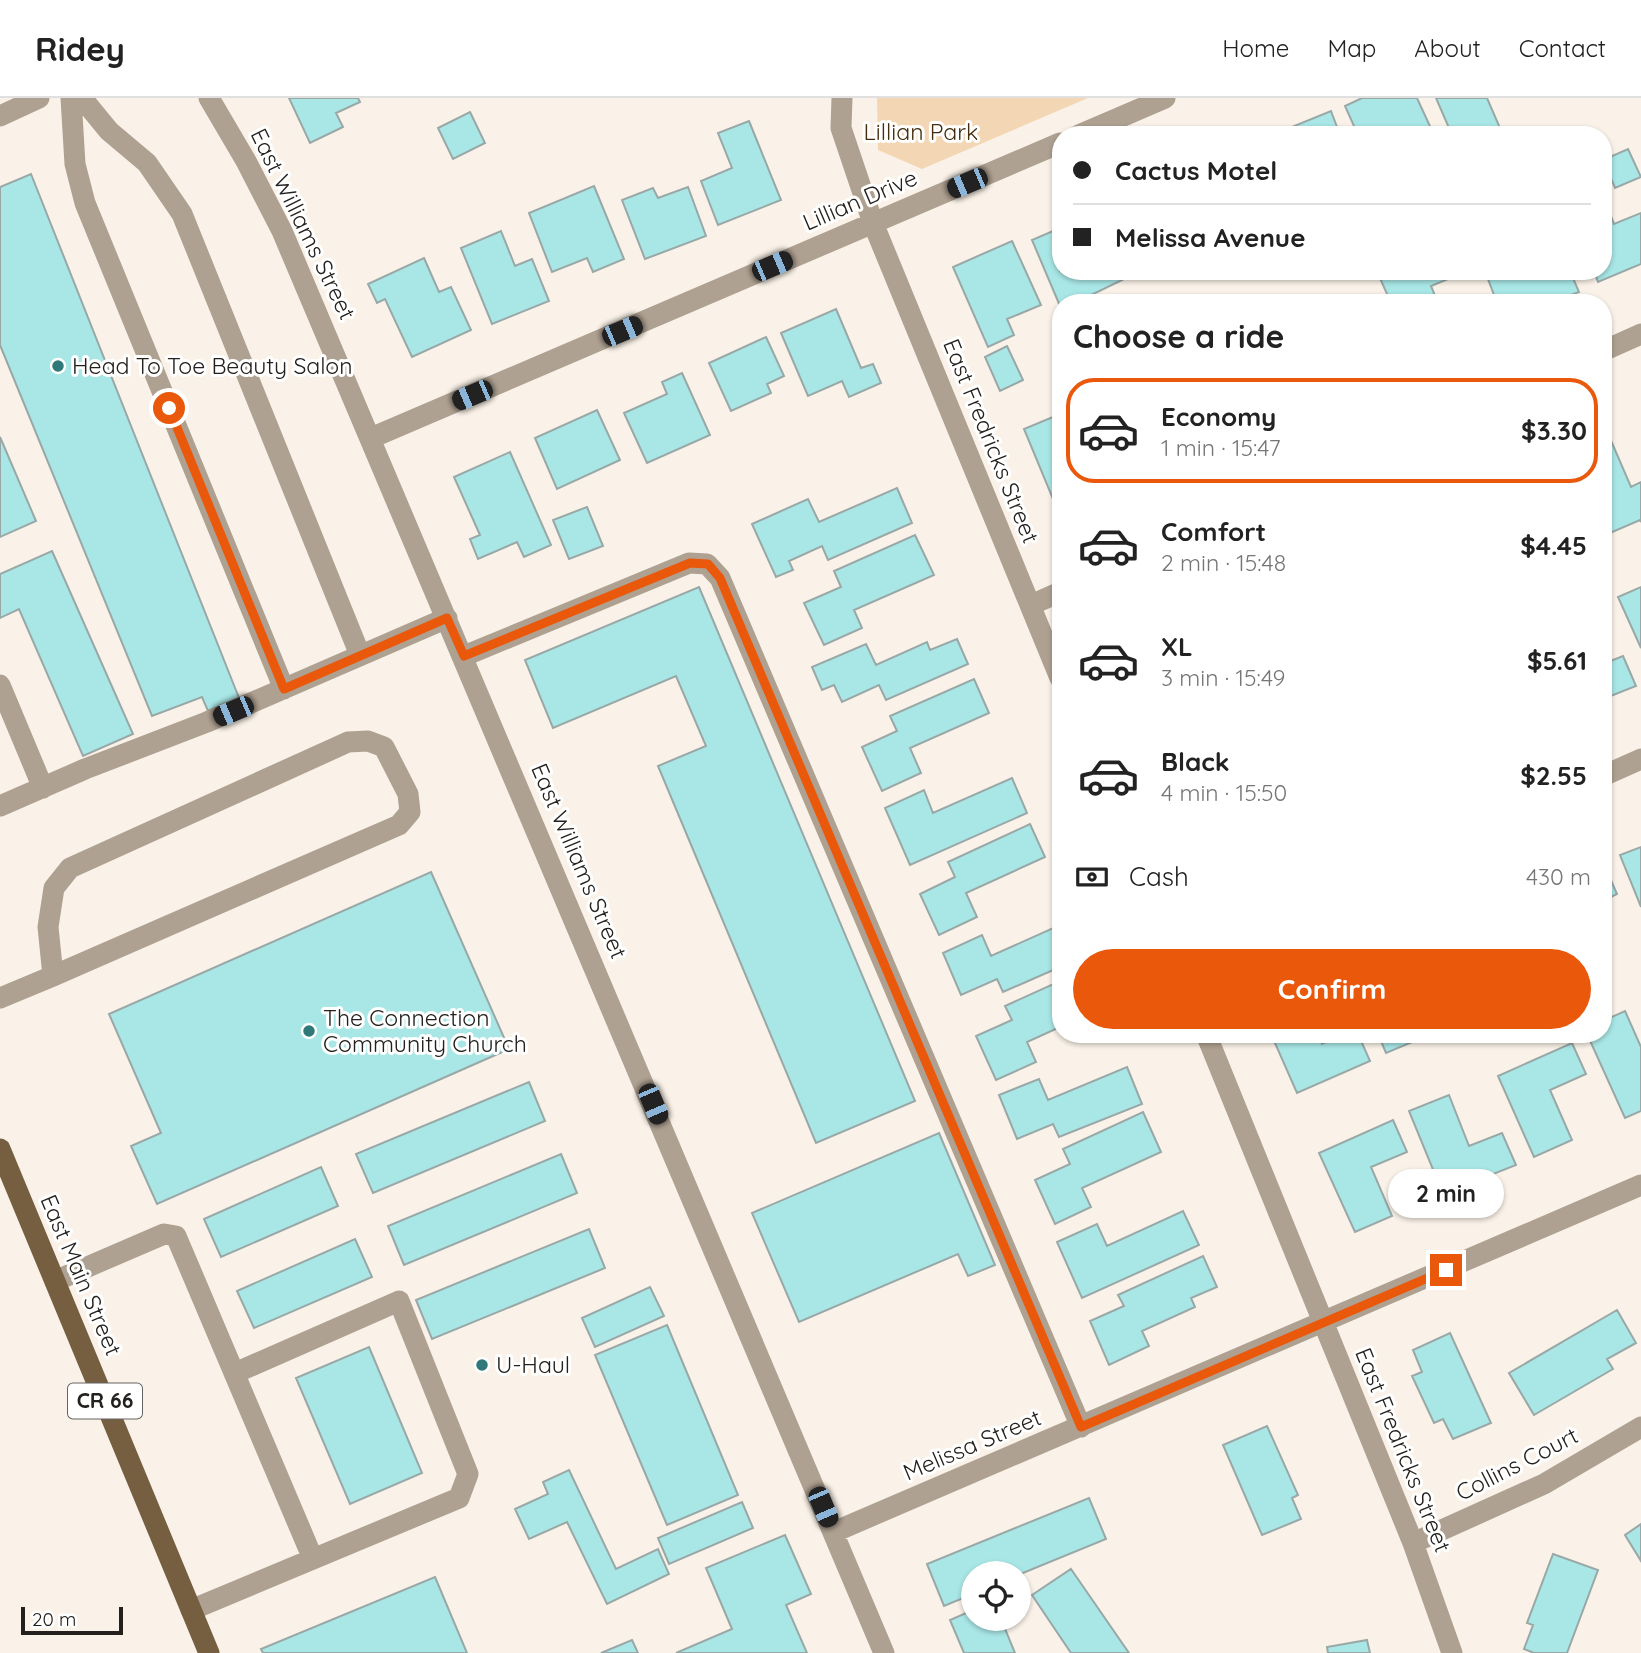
<!DOCTYPE html>
<html lang="en">
<head>
<meta charset="utf-8">
<style>
  :root { --surface:#fff; --page:#f2f2f2; --text:#222; --muted:#767676; --line:#e0e0e0; --accent:#ea580c }
  body { margin:0; font-family:Quicksand,sans-serif; background:var(--page); color:var(--text); height:100vh; display:flex; flex-direction:column; font-size:26px; white-space:nowrap }
  * { box-sizing:border-box; margin:0 }
  p { font-size:23px; color:var(--muted) }
  .icon { flex:none; width:38px; height:38px; fill:none; stroke:currentColor; stroke-width:2; stroke-linecap:round; stroke-linejoin:round }
  .map { position:relative; flex:1; overflow:hidden }
  .side { position:absolute; left:1052px; top:196px; width:560px; height:749px; display:flex; flex-direction:column; background:var(--surface); border-radius:28px; box-shadow:0 2px 5px #0004 }
  .side>* { flex:none }
  .guide { position:absolute; left:1052px; top:28px; width:560px; height:154px; border-radius:28px; box-shadow:0 2px 5px #0004; display:grid; align-content:center; height:154px; padding:0 21px; background:var(--surface) }
  .fabs { position:absolute; left:961px; top:1463px; display:grid; gap:14px }
  .fabs a { display:grid; place-items:center; width:70px; height:70px; border-radius:50%; background:var(--surface); box-shadow:0 2px 5px #0004; font-size:35px }
  .scale { position:absolute; left:21px; bottom:18px; width:102px; box-sizing:border-box; padding-left:7px; border:4px solid #23201d; border-top:0; font-size:19px; line-height:24px; white-space:nowrap; color:#23201d; -webkit-text-stroke:5px #fff; paint-order:stroke }
  .end { position:absolute; width:32px; height:32px; margin:-16px; border:9px solid #ea580c; background:#fff; box-shadow:0 0 0 4px #fff }
  .from { border-radius:50% }
  .bubble { position:absolute; height:49px; border-radius:24px; background:var(--surface); box-shadow:0 2px 5px #0004; font-size:23px; font-weight:700; line-height:49px; text-align:center }
  .car { position:absolute; width:21px; height:42px; margin:-21px -10px; border-radius:9px; box-shadow:0 0 5px 2px #0007; background:linear-gradient(#222 24%,#8ab4d8 0 40%,#222 0 76%,#8ab4d8 0 86%,#222 0) }
  .guide b { display:flex; align-items:center; gap:24px; height:66px; font-size:26px }
  .guide b+b { border-top:2px solid var(--line) }
  .guide i { width:18px; height:18px; background:var(--text) }
  ul { padding:0; list-style:none }
  li { display:flex; align-items:center; gap:21px; height:105px; margin:0 14px 10px; padding:0 7px; border:4px solid transparent; border-radius:28px }
  li div { flex:1 }
  li b { display:block; font-size:26px }
  li em { font-style:normal; font-weight:700 }
  li.selected { border-color:var(--accent) }
  li>.icon { width:63px; height:63px; stroke-width:1.5 }
  h2 { padding:0 21px; font-size:32px; line-height:84px }
  .pay { display:flex; align-items:center; gap:18px; height:77px; padding:0 21px; font-size:26px }
  .pay p { margin-inline-start:auto }
  .button { display:flex; gap:14px; margin-top:auto; padding:14px 21px }
  .button a { flex:1; height:80px; border-radius:42px; background:var(--accent); color:#fff; font-size:28px; font-weight:700; line-height:80px; text-align:center }
  header { display:flex; align-items:center; gap:42px; box-sizing:border-box; height:98px; padding:0 35px; background:var(--surface); border-bottom:2px solid var(--line) }
  header strong { font-size:33px }
  nav { display:flex; gap:38px; margin-inline-start:auto; font-size:24px }
  .map>svg:first-child { display:block }
</style>
</head>
<body>
<header>
<strong>Ridey</strong>
<nav><a>Home</a><a>Map</a><a>About</a><a>Contact</a></nav>
</header>
<div class="map">
<svg width="1641" height="1555" viewBox="0 0 1641 1555">
  <rect width="100%" height="100%" fill="#faf2e8"/>
  <path fill="#f3d6b4" d="M877,0H1088L922,71L878,52Z"/>
  <path fill="#a8e7e6" stroke="#99a8a7" stroke-width="2" d="M289,0H358L360,4L336,15L343,29L310,45Z
    M1362,0H1417L1434,37H1358L1345,8Z
    M1436,0H1487L1503,37H1452Z
    M1331,13L1340,37H1284L1282,33Z
    M470,14L485,45L453,61L438,30Z
    M749,23L781,102L718,127L701,83L732,70L718,35Z
    M1628,51L1641,79L1615,90L1603,62Z
    M31,76L239,600L208,613L202,599L152,618L0,247V89Z
    M594,88L624,161L593,174L587,160L552,174L529,115Z
    M688,89L706,138L645,161L622,102L653,90L658,100Z
    M1608,110L1614,126L1641,115V166L1598,184L1594,173H1603V112Z
    M1060,130V173H1120L1124,181L1075,205H1060V208L1032,142Z
    M501,133L515,168L532,161L549,203L492,226L461,150Z
    M1012,143L1041,207L1007,221L1014,237L988,249L953,169Z
    M424,160L439,194L451,189L471,232L412,259L385,201L377,205L368,186Z
    M1389,173H1464L1465,174L1431,188L1438,205H1391L1379,178Z
    M1485,173H1570L1579,194L1550,205H1497Z
    M836,211L861,270L873,266L881,285L849,299L842,283L808,298L781,235Z
    M766,239L784,278L767,286L771,295L731,313L709,265Z
    M1007,248L1023,282L1000,293L985,259Z
    M682,275L710,337L647,365L624,315L667,296L662,284Z
    M597,312L620,362L557,391L535,340Z
    M1060,316V412L1058,413L1024,331Z
    M1609,338L1631,389L1641,384V424L1640,422L1603,438V340Z
    M0,339L36,423L0,439Z
    M510,354L551,447L524,459L517,444L478,461L470,441L480,437L454,379Z
    M897,390L912,425L828,462L822,448L789,463L793,472L776,479L752,426L808,401L819,424Z
    M587,409L603,448L569,461L553,422Z
    M915,437L934,477L854,512L862,530L824,547L804,505L841,489L834,473Z
    M52,453L133,636L83,658L19,511L0,520V476Z
    M699,489L915,1003L816,1045L658,668L706,648L676,578L553,630L525,562Z
    M1641,489V550L1618,499Z
    M957,541L968,566L886,602L879,587L842,604L834,587L822,592L812,569L866,546L876,567L927,544L930,552Z
    M1623,558L1636,588L1603,601V566Z
    M974,581L989,615L910,650L921,675L882,693L862,649L897,633L890,618Z
    M1012,680L1027,715L910,767L885,710L924,692L933,715Z
    M1030,726L1045,759L966,795L977,819L939,837L920,796L955,779L948,764Z
    M1641,749V809L1620,757Z
    M1603,764L1617,796L1603,803Z
    M431,774L509,951L157,1106L131,1048L161,1035L109,916Z
    M1060,827V869L1003,894L997,881L961,897L943,855L982,837L991,858Z
    M1060,883V929L1027,944L1036,964L996,982L976,938L1012,922L1005,908Z
    M1625,913L1641,949V1013L1625,1020L1587,936H1603V923Z
    M1271,936H1318L1322,946L1344,936H1358L1370,963L1297,995Z
    M1378,936H1421L1422,940L1386,955Z
    M1572,945L1586,976L1550,992L1572,1042L1534,1059L1498,978Z
    M1127,969L1142,1006L1059,1039L1053,1026L1017,1041L999,997L1039,981L1048,1002Z
    M529,984L545,1023L373,1095L356,1056Z
    M1449,997L1469,1048L1502,1035L1516,1067L1443,1096L1409,1013Z
    M1143,1014L1161,1054L1082,1090L1091,1109L1055,1126L1035,1082L1070,1066L1063,1051Z
    M1393,1022L1407,1054L1371,1069L1392,1118L1355,1134L1319,1055Z
    M939,1035L995,1167L968,1178L958,1156L799,1224L752,1115Z
    M561,1056L577,1095L404,1167L388,1128Z
    M321,1069L338,1108L221,1159L204,1121Z
    M1183,1113L1199,1147L1082,1200L1057,1144L1097,1126L1107,1148Z
    M589,1131L605,1170L432,1241L416,1202Z
    M355,1141L372,1179L254,1230L237,1193Z
    M1203,1158L1217,1189L1191,1200L1195,1209L1142,1233L1149,1248L1109,1267L1090,1223L1124,1208L1118,1197Z
    M650,1189L664,1218L595,1249L582,1220Z
    M1617,1212L1636,1245L1607,1261L1613,1271L1534,1317L1509,1275Z
    M667,1227L738,1397L667,1427L595,1257Z
    M1450,1235L1491,1325L1453,1341L1443,1321L1434,1325L1412,1278L1422,1274L1413,1252Z
    M369,1249L422,1375L350,1406L296,1280Z
    M1267,1328L1298,1397L1292,1400L1301,1421L1262,1437L1223,1347Z
    M569,1372L616,1471L658,1451L669,1476L607,1506L567,1424L529,1441L515,1411L548,1396L543,1384Z
    M1089,1400L1106,1441L1018,1477V1475H973V1496L944,1508L927,1466Z
    M742,1404L753,1430L669,1466L658,1440Z
    M1641,1426V1463L1625,1437Z
    M785,1437L811,1496L786,1507L807,1555H676L732,1531L706,1470Z
    M1553,1456L1598,1472L1567,1555H1534L1524,1551L1533,1527L1527,1525Z
    M1071,1471L1129,1555H1071L1032,1497Z
    M435,1479L467,1555H263L261,1551Z
    M973,1512V1521H1001L1015,1555H964L950,1522Z
    M632,1542L638,1555H601Z
    M1367,1542L1370,1555H1328L1327,1549Z"/>
  <g fill="none" stroke-linecap="round" stroke-linejoin="round">
    <path stroke="#afa191" stroke-width="21" d="M71,0L75,66L85,105L284,591
      M82,0L109,33L147,65L182,116L360,557
      M209,0L246,63L282,133L884,1555
      M842,0L841,30L873,125L1060,580
      M0,18L39,0
      M1079,37L1165,0
      M1603,253L1641,236
      M371,340L1060,45
      M1031,507L1060,494
      M464,558L689,465L707,466L720,480L1081,1329
      M0,587L43,690
      M1603,678L1641,661
      M0,708L85,671L207,624L447,520
      M0,900L53,878L399,727L410,714L408,696L384,649L368,643L348,644L70,770L54,790L48,829L53,878
      M1206,936L1413,1445L1452,1555
      M55,1183L164,1136L176,1138L313,1461
      M834,1434L1641,1087
      M1413,1445L1544,1386L1641,1329
      M191,1512L459,1400L468,1376L399,1203L235,1275"/>
    <path stroke="#765e40" stroke-width="21" d="M0,1051L209,1555"/>
  </g>
  <g fill="none" stroke-linecap="round" stroke-linejoin="round">
    <path stroke="#ea580c" stroke-width="9" d="M169,310L284,591L447,520L464,558L690,465L708,466L720,480L1081,1329L1446,1172"/>
  </g>
  <g fill="#2f7979" stroke="#fff" stroke-width="2.5">
    <circle cx="58" cy="268" r="7"/>
    <circle cx="309" cy="933" r="7"/>
    <circle cx="482" cy="1267" r="7"/>
  </g>
  <g text-anchor="middle" stroke-width="6" stroke-linejoin="round" paint-order="stroke">
    <rect fill="#fff" stroke="#656361" stroke-width="2" x="68" y="1285.5" width="74" height="35" rx="5"/>
    <g font-size="21" font-weight="bold" fill="#23201d">
      <text x="105" y="1310">CR 66</text>
    </g>
    <g font-size="23" fill="#442e0e" stroke="#fff">
      <text x="921" y="42">Lillian Park</text>
    </g>
    <g font-size="23" fill="#23201d" stroke="#fff">
      <text transform="translate(860 102) rotate(-23)" y="8">Lillian Drive</text>
      <text transform="translate(303 126) rotate(64)" y="8">East Williams Street</text>
      <text transform="translate(991 343) rotate(68)" y="8">East Fredricks Street</text>
      <text transform="translate(579 763) rotate(67)" y="8">East Williams Street</text>
      <text transform="translate(81 1177) rotate(67)" y="8">East Main Street</text>
      <text transform="translate(972 1347) rotate(-23)" y="8">Melissa Street</text>
      <text transform="translate(1403 1352) rotate(68)" y="8">East Fredricks Street</text>
      <text transform="translate(1517 1366) rotate(-27)" y="8">Collins Court</text>
    </g>
    <g font-size="23" fill="#23201d" stroke="#fff" text-anchor="start">
      <text x="72" y="276">Head To Toe Beauty Salon</text>
      <text x="323" y="928">The Connection<tspan x="323" dy="26">Community Church</tspan></text>
      <text x="496" y="1275">U-Haul</text>
    </g>
  </g>
</svg>
<div class="fabs">
<a><svg class="icon" aria-label="locate" viewBox="0 0 24 24"><circle cx="12" cy="12" r="6"/><path d="M12 2v4M12 18v4M2 12h4M18 12h4"/></svg></a>
</div>
<div class="scale">20 m</div>
<i class="end from" style="left:169px;top:310px"></i>
<i class="end" style="left:1446px;top:1172px"></i>
<div class="bubble" style="left:1388px;top:1071px;width:116px">2 min</div>
<i class="car" style="left:967px;top:85px;rotate:247deg"></i>
<i class="car" style="left:772px;top:168px;rotate:67deg"></i>
<i class="car" style="left:622px;top:233px;rotate:67deg"></i>
<i class="car" style="left:472px;top:297px;rotate:247deg"></i>
<i class="car" style="left:233px;top:613px;rotate:247deg"></i>
<i class="car" style="left:653px;top:1006px;rotate:157deg"></i>
<i class="car" style="left:823px;top:1409px;rotate:157deg"></i>
<div class="guide">
<b><i class="from"></i>Cactus Motel</b>
<b><i></i>Melissa Avenue</b>
</div>
<section class="side">
<h2>Choose a ride</h2>
<ul>
<li class="selected"><svg class="icon" aria-label="car" viewBox="0 0 24 24"><path d="M5 17H2v-5l4-1 3-4h7l3 4 3 1v5h-3M9 17h6M6 11h13"/><circle cx="7" cy="17" r="2"/><circle cx="17" cy="17" r="2"/></svg><div><b>Economy</b><p>1 min · 15:47</p></div><em>$3.30</em></li>
<li><svg class="icon" aria-label="car" viewBox="0 0 24 24"><path d="M5 17H2v-5l4-1 3-4h7l3 4 3 1v5h-3M9 17h6M6 11h13"/><circle cx="7" cy="17" r="2"/><circle cx="17" cy="17" r="2"/></svg><div><b>Comfort</b><p>2 min · 15:48</p></div><em>$4.45</em></li>
<li><svg class="icon" aria-label="car" viewBox="0 0 24 24"><path d="M5 17H2v-5l4-1 3-4h7l3 4 3 1v5h-3M9 17h6M6 11h13"/><circle cx="7" cy="17" r="2"/><circle cx="17" cy="17" r="2"/></svg><div><b>XL</b><p>3 min · 15:49</p></div><em>$5.61</em></li>
<li><svg class="icon" aria-label="car" viewBox="0 0 24 24"><path d="M5 17H2v-5l4-1 3-4h7l3 4 3 1v5h-3M9 17h6M6 11h13"/><circle cx="7" cy="17" r="2"/><circle cx="17" cy="17" r="2"/></svg><div><b>Black</b><p>4 min · 15:50</p></div><em>$2.55</em></li>
</ul>
<div class="pay"><svg class="icon" aria-label="cash" viewBox="0 0 24 24"><path d="M3 7h18v10H3z"/><circle cx="12" cy="12" r="2"/></svg>Cash<p>430 m</p></div>
<div class="button"><a>Confirm</a></div>
</section>
</div>
</body>
</html>
